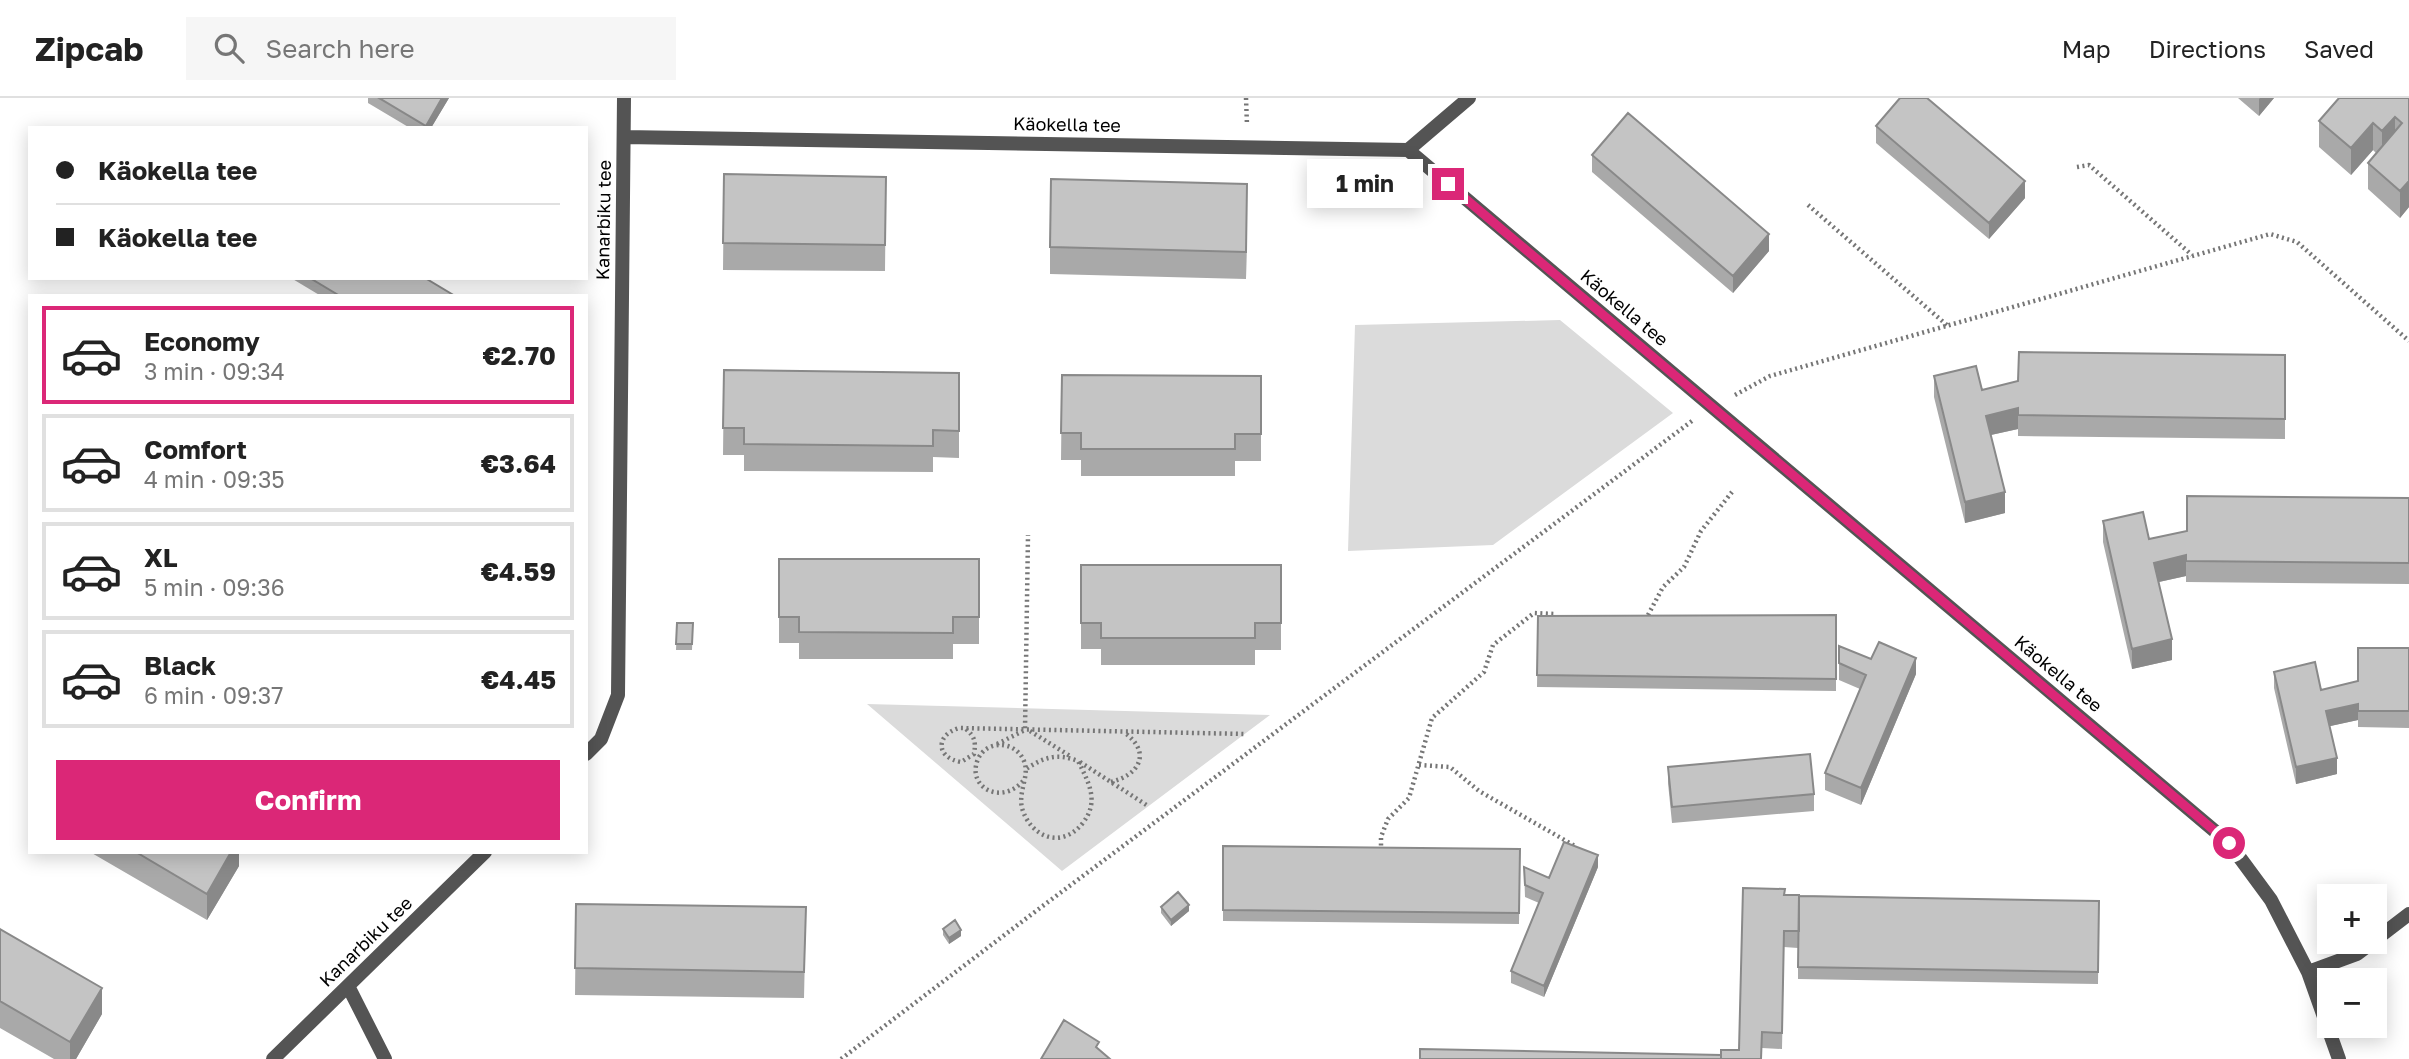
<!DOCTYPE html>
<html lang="en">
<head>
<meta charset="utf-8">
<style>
  :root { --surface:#fff; --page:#f6f6f6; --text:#222; --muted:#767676; --line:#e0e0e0; --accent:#db2777 }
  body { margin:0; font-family:"Golos Text",sans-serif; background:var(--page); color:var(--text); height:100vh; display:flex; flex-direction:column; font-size:26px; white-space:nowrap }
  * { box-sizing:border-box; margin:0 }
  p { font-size:23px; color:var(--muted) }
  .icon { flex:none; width:38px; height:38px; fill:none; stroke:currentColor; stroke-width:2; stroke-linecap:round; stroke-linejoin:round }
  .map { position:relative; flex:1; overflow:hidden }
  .sheet { position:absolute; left:28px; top:196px; width:560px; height:560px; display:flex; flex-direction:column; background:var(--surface); border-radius:0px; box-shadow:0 4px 18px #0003 }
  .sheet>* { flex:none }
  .guide { position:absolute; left:28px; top:28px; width:560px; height:154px; border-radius:0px; box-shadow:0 4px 18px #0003; display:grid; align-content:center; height:154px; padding:0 28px; background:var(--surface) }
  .controls { position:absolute; left:2317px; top:786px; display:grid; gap:14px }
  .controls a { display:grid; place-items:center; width:70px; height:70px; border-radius:0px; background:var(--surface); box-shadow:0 4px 18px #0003; font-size:35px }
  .end { position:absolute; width:32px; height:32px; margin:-16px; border:9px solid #db2777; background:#fff; box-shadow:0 0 0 4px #fff }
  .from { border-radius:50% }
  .bubble { position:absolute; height:49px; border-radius:0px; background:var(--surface); box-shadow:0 4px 18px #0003; font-size:23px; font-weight:700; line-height:49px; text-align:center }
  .guide b { display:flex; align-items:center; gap:24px; height:66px; font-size:26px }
  .guide b+b { border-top:2px solid var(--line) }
  .guide i { width:18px; height:18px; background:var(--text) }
  ul { padding:12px 0 0; list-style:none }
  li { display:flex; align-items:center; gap:21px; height:98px; margin:0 14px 10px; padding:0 14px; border:4px solid var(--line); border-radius:0px }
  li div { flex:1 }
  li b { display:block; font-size:26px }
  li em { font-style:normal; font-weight:700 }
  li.current { border-color:var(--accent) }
  li>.icon { width:63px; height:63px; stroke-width:1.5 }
  .action { display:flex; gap:14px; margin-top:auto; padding:14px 28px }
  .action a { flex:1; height:80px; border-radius:0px; background:var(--accent); color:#fff; font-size:28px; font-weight:700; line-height:80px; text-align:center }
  header { display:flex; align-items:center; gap:42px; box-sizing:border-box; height:98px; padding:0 35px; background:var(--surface); border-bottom:2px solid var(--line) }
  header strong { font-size:33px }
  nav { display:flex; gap:38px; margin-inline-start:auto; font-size:24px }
  .search { width:490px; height:63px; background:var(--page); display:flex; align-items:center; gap:18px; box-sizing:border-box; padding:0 24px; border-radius:0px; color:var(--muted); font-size:26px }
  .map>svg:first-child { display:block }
</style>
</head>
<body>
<header>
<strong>Zipcab</strong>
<div class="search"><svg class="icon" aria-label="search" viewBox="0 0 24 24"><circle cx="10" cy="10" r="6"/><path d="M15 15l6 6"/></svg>Search here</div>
<nav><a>Map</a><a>Directions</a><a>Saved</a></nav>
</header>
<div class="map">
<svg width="2409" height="961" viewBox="0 0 2409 961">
  <rect width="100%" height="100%" fill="#fff"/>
  <path fill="#dbdbdb" d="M1560,222L1673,315L1493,447L1348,453L1355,227Z
    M867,606L1270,617L1062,773Z"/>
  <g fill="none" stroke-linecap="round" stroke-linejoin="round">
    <path stroke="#767676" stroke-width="4.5" stroke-dasharray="2 3.5" stroke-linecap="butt" d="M1246,0L1247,27
      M2077,69L2089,67L2192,157
      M1808,107L1948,228
      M1735,297L1770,278L2270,136L2297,144L2409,243
      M1648,517L1663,489L1684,469L1701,433L1732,394
      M966,631C975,639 976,644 974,656L961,664C936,660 935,637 959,630L1245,636
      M1030,633L1070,658
      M997,646L1025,632L1028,437
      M1080,664L1148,708
      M1419,667L1450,669L1479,693L1575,748
      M1023,683C1001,708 966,689 978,661C987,641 1016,643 1024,663C1030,678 1018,693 1022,710C1030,738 1060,752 1082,726C1100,704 1089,685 1078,663C1057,655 1044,659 1026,671
      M1111,684C1139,677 1152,655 1125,635
      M1381,753V739L1388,721L1409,700L1432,620L1484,574L1493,547L1534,515L1555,516
      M841,961L1040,810L1692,323"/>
    <path stroke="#545454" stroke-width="14" d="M624,39L1408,52L2229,745L2271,802L2308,874L2339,961
      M1408,52L1469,0
      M586,656L601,641L618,597L624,0
      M2375,842L2409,816
      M2308,874L2357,856L2373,844
      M348,888L385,961
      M273,961L485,754"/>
  </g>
  <path fill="#a9a9a9" d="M368,0H449L431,30H410L368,5Z
    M2238,0H2274L2259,18Z
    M2409,0V109L2400,120L2368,91V65L2376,55L2373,52L2351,77L2319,49V23Z
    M1876,28L2025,100L1989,141L1876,45Z
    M1592,57L1769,153L1733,195L1592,74Z
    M724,76L886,79L885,173L723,172Z
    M1362,82H1378V103H1361Z
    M1247,113L1246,181L1050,176V149Z
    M291,180H425L455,198H321Z
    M2285,257V341L2018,338V331L1991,337L2005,415L1965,425L1934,299V278L1982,292Z
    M724,272L959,275V360L933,359V374L744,373V357H723Z
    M1062,277L1261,278V363H1235V378H1081V362H1061Z
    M2409,400V486L2186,484V478L2159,484L2172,562L2132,571L2103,444V423L2149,441Z
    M779,461H979V546H953V561H799V545H779Z
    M1081,467H1281V552H1255V567H1101V551H1081Z
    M1836,517V593L1537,589L1538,518Z
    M677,525H693L692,552H676Z
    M1839,548L1871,561L1916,576L1861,707L1825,692V675L1860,591L1839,582Z
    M2409,550V630L2358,629V622L2330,628L2337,676L2296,686L2274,590V574L2321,592L2358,583Z
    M1668,669L1814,696V713L1672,725L1668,685Z
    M1223,748L1520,751L1519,826L1223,823Z
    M90,754H239V768L207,822Z
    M1524,769L1549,780L1598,769L1544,899L1511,885V873L1539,805L1525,799Z
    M1785,797L2099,803L2098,886L1798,881V850L1784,849L1782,951L1762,950L1739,952Z
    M576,806L806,809L804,900L575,897Z
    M1161,809L1189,813L1171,828L1161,815Z
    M0,831L102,916L76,961H54L0,930Z
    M943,831L961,838L949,846L943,837Z"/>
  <path fill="#898989" d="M442,0H449L431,30H426V28Z
    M2260,0H2274L2259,18V1Z
    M2395,19V45L2382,60V33Z
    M2373,25V52L2351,77V50Z
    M2025,83V100L1989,141V125Z
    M2409,83V109L2400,120V93Z
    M1247,86V113L1246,181V154Z
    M1769,136V153L1733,195V178Z
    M2018,310V331L1986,338V318Z
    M2005,394V415L1965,425V404Z
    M2186,457V478L2154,485V465Z
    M2172,541V562L2132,571V551Z
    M1916,560V576L1861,707V690Z
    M2358,606V622L2326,629V613Z
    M2337,660V676L2296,686V669Z
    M231,754H239V768L207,822V796Z
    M1598,757V769L1544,899V888Z
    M1189,807V813L1171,828V822Z
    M961,832V838L949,846V840Z
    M102,890V916L76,961H70V944Z"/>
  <path fill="#c4c4c4" stroke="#898989" stroke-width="2" d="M379,0H442L426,28Z
    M1900,0H1927L2025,83L1989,125L1876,28Z
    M2339,0H2409V83L2400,93L2368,65L2402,25L2395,19L2382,33L2373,25L2351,50L2319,23Z
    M1628,15L1769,136L1733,178L1592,57Z
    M724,76L886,79L885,147L723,145Z
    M1051,81L1247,86L1246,154L1050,149Z
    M1362,82H1378V97H1361Z
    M310,180H425L455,198H340Z
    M2019,254L2285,257V321L2018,317V310L1986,318L2005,394L1965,404L1934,278L1976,268L1982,292L2018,283Z
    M724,272L959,275V333L933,332V348L744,346V330H723Z
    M1062,277L1261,278V336H1235V351H1081V335H1061Z
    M2187,398L2409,400V465L2186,463V457L2154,465L2172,541L2132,551L2103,423L2143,414L2149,441L2187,433Z
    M779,461H979V519H953V535L799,534V519H779Z
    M1081,467H1281V525H1255V540H1101V525H1081Z
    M1836,517V581L1537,577L1538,518Z
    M677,525H693L692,546H676Z
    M1879,544L1916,560L1861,690L1825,675L1866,577L1839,565V548L1871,561Z
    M2358,550H2409V613H2358V606L2326,613L2337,660L2296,669L2274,574L2315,564L2321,592L2358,583Z
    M1810,656L1814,696L1672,709L1668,669Z
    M1564,744L1598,757L1544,888L1511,873L1543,795L1525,787L1524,769L1549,780Z
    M1223,748L1520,751L1519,815L1223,812Z
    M136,754H231L207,796Z
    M1743,790L1785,791L1784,797H1799V833H1784L1782,935L1762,934L1761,961H1721V952H1739Z
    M1178,794L1189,807L1171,822L1161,809Z
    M1799,798L2099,803L2098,874L1798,869Z
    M576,806L806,809L804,874L575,870Z
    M955,822L961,832L949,840L943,831Z
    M0,831L102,890L70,944L0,903Z
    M1064,922L1099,944L1096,949L1110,961H1041Z
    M1420,951L1721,957V961H1420Z"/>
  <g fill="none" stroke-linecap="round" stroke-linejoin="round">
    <path stroke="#db2777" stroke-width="9" d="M1448,86L2229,745"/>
  </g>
  <g text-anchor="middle" stroke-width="5" stroke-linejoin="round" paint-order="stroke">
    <g font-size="18" fill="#000" stroke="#fff">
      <text transform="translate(1067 27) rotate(1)" y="6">Käokella tee</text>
      <text transform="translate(604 122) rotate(-89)" y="6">Kanarbiku tee</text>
      <text transform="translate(1624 210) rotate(40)" y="6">Käokella tee</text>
      <text transform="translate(2058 576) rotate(40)" y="6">Käokella tee</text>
      <text transform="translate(366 844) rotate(-44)" y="6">Kanarbiku tee</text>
    </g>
  </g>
</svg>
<div class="controls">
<a>+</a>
<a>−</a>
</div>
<i class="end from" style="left:2229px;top:745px"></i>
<i class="end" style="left:1448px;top:86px"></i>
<div class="bubble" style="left:1307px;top:61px;width:116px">1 min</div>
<div class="guide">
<b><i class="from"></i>Käokella tee</b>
<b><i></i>Käokella tee</b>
</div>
<section class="sheet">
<ul>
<li class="current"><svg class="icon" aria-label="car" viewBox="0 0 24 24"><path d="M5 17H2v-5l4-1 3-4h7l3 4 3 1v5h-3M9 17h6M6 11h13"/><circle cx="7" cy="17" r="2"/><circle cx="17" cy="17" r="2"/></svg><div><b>Economy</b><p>3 min · 09:34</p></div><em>€2.70</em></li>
<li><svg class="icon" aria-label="car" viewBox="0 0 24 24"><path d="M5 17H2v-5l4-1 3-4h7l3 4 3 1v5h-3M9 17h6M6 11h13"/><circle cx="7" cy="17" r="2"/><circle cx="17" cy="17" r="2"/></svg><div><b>Comfort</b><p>4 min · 09:35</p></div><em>€3.64</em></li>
<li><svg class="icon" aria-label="car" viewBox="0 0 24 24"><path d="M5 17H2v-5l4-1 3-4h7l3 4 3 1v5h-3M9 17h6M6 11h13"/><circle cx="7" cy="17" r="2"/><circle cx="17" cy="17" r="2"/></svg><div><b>XL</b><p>5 min · 09:36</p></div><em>€4.59</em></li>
<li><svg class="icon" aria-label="car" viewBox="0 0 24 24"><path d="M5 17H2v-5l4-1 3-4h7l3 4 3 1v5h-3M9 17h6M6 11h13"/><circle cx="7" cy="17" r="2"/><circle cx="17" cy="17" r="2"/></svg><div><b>Black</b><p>6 min · 09:37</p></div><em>€4.45</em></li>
</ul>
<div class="action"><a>Confirm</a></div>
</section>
</div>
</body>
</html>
